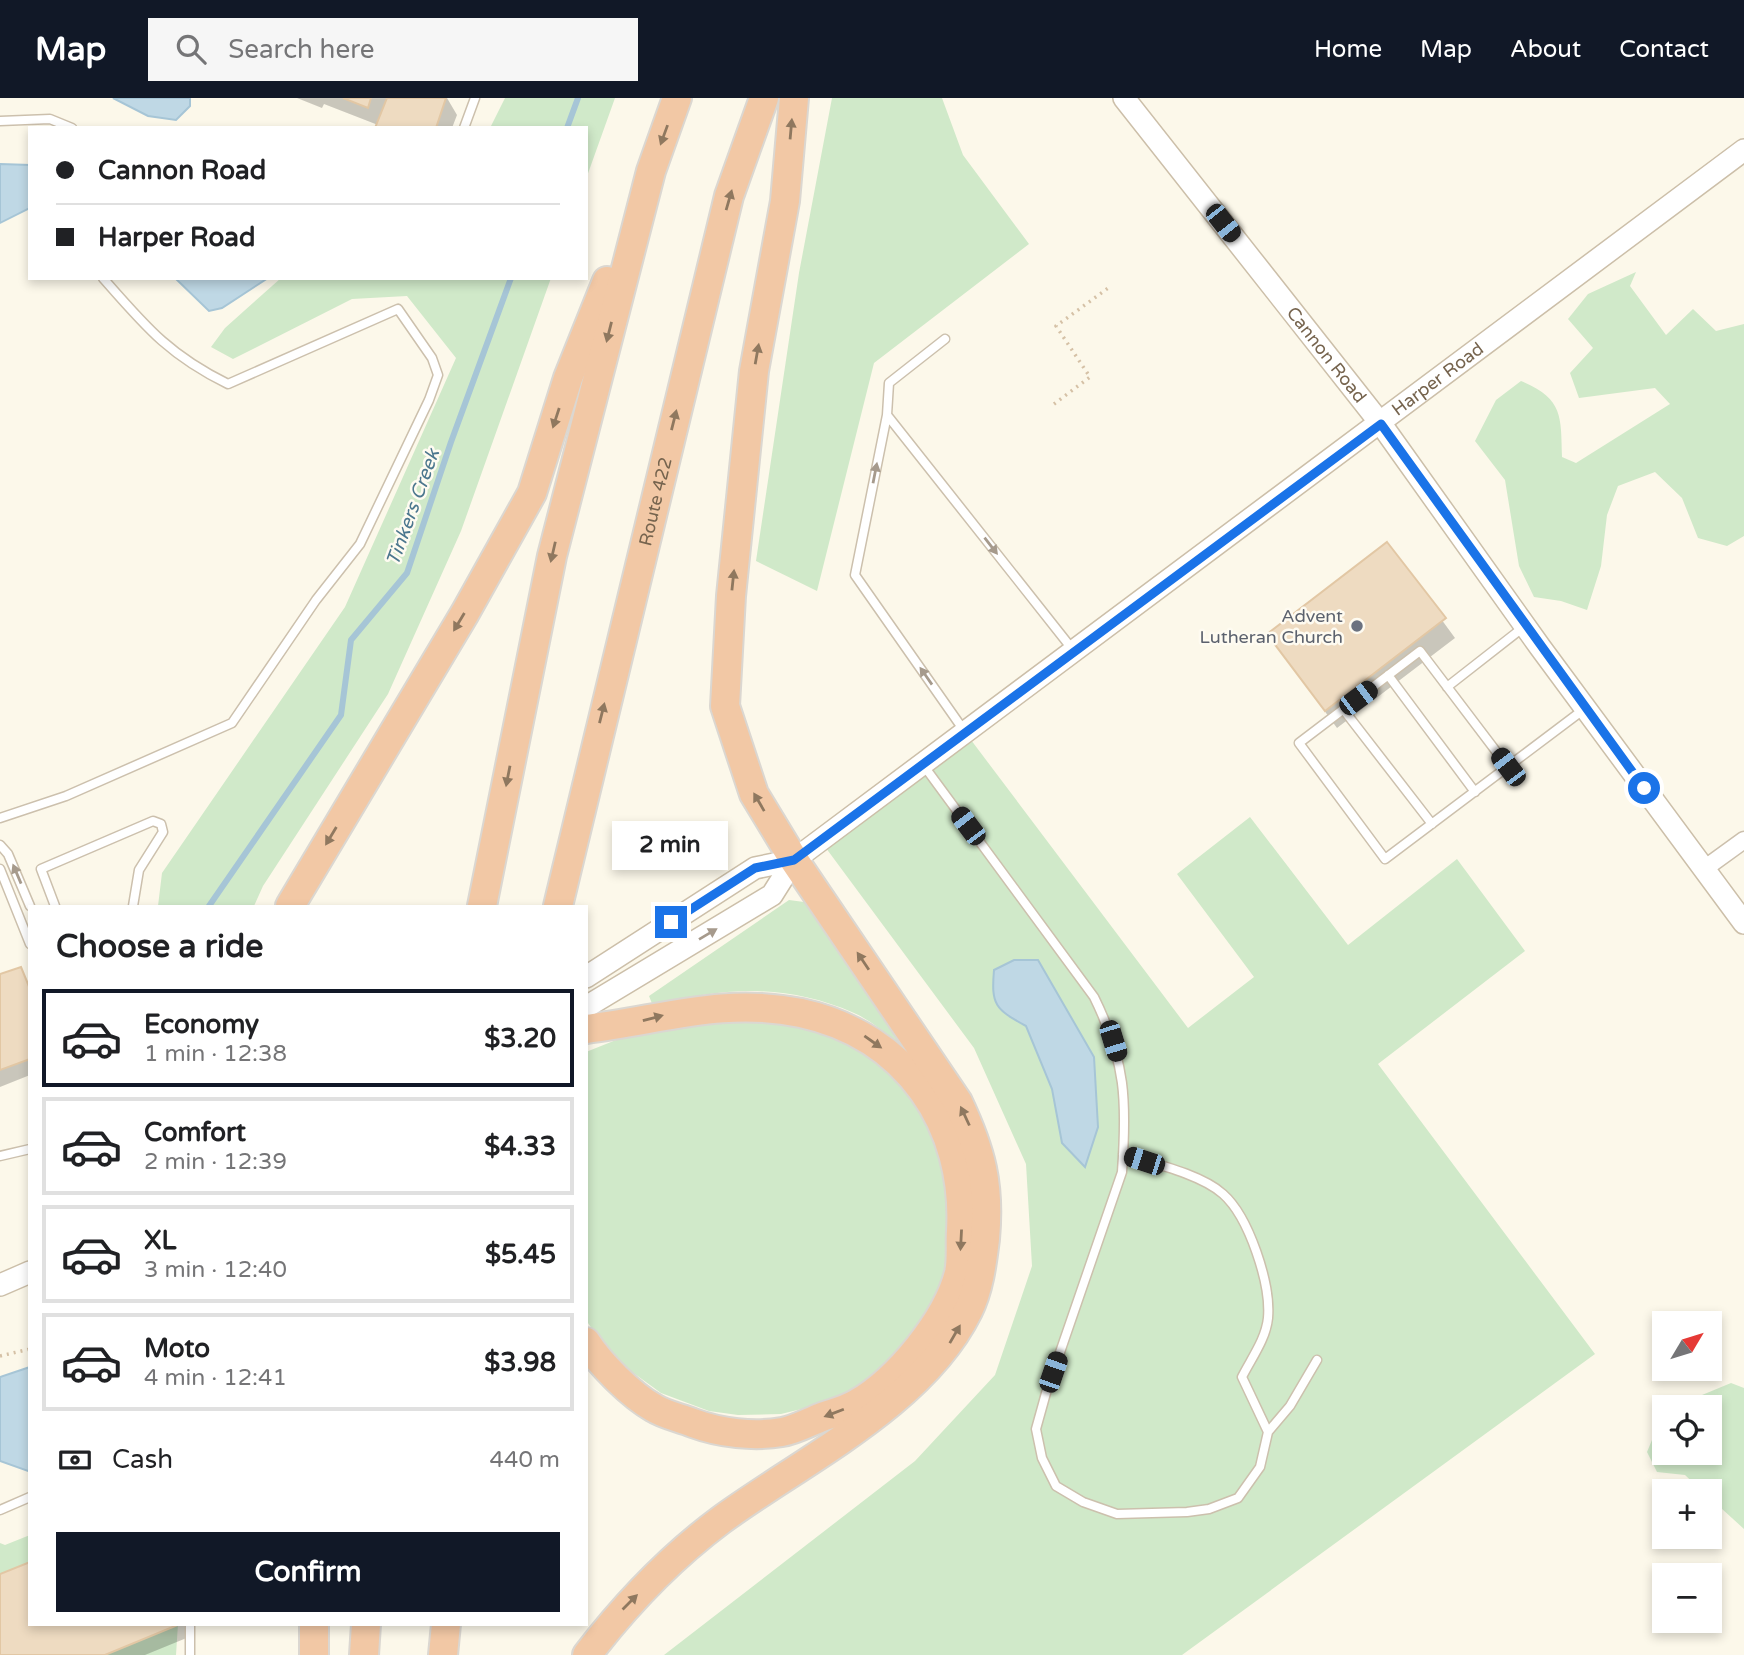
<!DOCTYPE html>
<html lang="en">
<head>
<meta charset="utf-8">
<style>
  :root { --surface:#fff; --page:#f6f6f6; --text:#202124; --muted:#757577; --line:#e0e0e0; --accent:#111827 }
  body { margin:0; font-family:"Varela Round",sans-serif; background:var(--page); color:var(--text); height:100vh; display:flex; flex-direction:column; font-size:26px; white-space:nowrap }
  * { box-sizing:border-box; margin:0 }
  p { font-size:23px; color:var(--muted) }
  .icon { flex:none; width:38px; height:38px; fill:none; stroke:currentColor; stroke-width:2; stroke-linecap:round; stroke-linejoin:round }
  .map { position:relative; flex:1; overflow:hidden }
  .side { position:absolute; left:28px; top:807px; width:560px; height:721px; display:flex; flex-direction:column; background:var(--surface); border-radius:0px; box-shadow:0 4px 10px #0003 }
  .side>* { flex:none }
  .guide { position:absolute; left:28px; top:28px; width:560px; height:154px; border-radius:0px; box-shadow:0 4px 10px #0003; display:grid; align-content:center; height:154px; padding:0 28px; background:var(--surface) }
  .needle { width:46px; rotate:52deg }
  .tools { position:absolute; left:1652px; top:1213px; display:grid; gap:14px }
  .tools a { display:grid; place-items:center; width:70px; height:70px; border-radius:0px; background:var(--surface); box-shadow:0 4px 10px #0003; font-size:35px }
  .end { position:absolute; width:32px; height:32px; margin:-16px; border:9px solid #1a73e8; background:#fff; box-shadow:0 0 0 4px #fff }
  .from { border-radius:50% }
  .bubble { position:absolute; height:49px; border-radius:0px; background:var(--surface); box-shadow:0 4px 10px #0003; font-size:23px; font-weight:700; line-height:49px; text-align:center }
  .car { position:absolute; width:21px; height:42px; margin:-21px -10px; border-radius:9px; box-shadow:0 0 5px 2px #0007; background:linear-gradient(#222 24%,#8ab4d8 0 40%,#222 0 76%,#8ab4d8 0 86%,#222 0) }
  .guide b { display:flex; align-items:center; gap:24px; height:66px; font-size:26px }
  .guide b+b { border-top:2px solid var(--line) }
  .guide i { width:18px; height:18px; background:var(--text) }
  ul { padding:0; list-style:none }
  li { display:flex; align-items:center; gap:21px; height:98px; margin:0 14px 10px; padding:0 14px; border:4px solid var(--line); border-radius:0px }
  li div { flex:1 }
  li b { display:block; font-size:26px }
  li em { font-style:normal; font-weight:700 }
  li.on { border-color:var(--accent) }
  li>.icon { width:63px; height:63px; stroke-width:1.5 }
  h2 { padding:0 28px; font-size:32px; line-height:84px }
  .pay { display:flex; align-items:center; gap:18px; height:77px; padding:0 28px; font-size:26px }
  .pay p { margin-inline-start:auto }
  .cta { display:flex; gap:14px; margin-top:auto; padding:14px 28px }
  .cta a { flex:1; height:80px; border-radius:0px; background:var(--accent); color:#fff; font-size:28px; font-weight:700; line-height:80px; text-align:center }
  header { display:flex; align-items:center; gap:42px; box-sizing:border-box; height:98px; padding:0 35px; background:var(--accent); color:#fff }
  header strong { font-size:33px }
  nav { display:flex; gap:38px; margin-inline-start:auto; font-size:24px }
  .search { width:490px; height:63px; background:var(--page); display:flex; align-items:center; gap:18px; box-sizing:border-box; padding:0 24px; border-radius:0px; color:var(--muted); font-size:26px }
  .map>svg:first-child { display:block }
</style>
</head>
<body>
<header>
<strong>Map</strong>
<div class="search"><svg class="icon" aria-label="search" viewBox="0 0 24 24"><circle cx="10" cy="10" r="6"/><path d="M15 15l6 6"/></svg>Search here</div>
<nav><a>Home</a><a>Map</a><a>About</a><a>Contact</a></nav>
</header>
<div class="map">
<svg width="1744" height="1557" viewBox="0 0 1744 1557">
  <rect width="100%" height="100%" fill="#fcf8ea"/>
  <path fill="#d0e9c9" d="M505,0H615L586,81V30H490Z
    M832,0H942L963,57L1029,146L874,265L817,493L756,463L799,175Z
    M1636,174L1630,188L1666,237L1693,211L1716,233L1744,226V438L1727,448L1698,440L1682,400L1655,374L1618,388L1607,417L1601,468L1587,512L1561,503L1534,499L1519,468L1505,382L1475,343L1496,302L1521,283C1563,301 1561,317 1562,359L1576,365L1670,306L1655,290L1579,300L1570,275L1593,250L1568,221L1588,196Z
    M281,180H551L461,433L388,596L263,788L254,808H158L162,775L345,509L456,260L407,198L352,201L233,261L211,249L225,230Z
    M965,634L1188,930L1254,879L1177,776L1250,719L1348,847L1457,761L1525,853L1378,966L1595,1256L1182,1557H664L915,1363L995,1277L1032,1168L1026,1066L974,950L820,742Z
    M789,802L804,804L830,831L906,938L899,945C885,935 870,922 854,915C785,885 723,889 653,908L649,898Z
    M735,916L807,927L856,941L907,985L953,1081L948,1175L911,1245L870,1281L826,1305L781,1316L738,1317L709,1313L661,1295L610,1258L586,1222V954L631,936Z
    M1731,1285L1744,1290V1431L1710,1400V1393H1702L1685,1377L1657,1374L1647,1354L1664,1313V1354H1710V1309H1673Z
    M30,1437V1526H178L176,1557H0V1445L5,1447Z"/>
  <path fill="#bfd8e5" stroke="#a6c5d6" stroke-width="2" d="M113,0H190V8L176,22L148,18Z
    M0,66L30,67V110L0,125Z
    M175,180H268L222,210L209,213Z
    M1014,862H1038L1094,959L1098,1029L1085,1069L1062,1045L1052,991L1026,928C995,911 991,907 994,872Z
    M30,1269V1372L28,1373L0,1363V1279Z"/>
  <path fill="#0003" d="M297,0H447L457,17L452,30H377L378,27L324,6L322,10Z
    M1387,447L1455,540L1337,630L1269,537Z
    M20,871L30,889V977L0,989V878Z
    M0,1478L30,1526H184L189,1539L145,1557H0Z"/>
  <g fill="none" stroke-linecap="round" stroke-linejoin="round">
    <path stroke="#a6c5d6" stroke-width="6" d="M567,30L578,0
      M209,808L341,617L351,542L407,475L451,344L511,180"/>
  </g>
  <path fill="#eedbc1" stroke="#e2c7a4" stroke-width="2" d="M343,0H371L368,10Z
    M387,0H446L436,30H375Z
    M1387,444L1446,520L1325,613L1267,536Z
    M21,869L30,891V961L0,972V876Z
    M30,1464V1526H180L105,1557H0V1476Z"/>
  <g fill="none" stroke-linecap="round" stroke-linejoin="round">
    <g stroke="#ccc0ad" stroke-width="11">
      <path id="lane" d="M0,23L50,21L72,30
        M464,30L475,0
        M887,317L889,285L945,241
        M1388,577L1475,694
        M1447,589L1525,528
        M1343,611L1432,726
        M965,634L855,477L887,317L1073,552
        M924,668L1094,899C1126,964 1127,1003 1122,1074L1046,1295L1036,1331L1042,1360L1056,1388L1083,1404L1117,1416L1187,1414L1209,1411L1238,1400L1260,1369L1268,1334L1242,1279C1251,1261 1266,1241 1268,1220C1271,1186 1249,1119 1223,1096C1201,1076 1152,1065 1123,1056
        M1508,669L1420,553L1299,645L1385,761L1583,612
        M0,720L66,698L232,625L316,502L360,446L429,302L438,277L432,260L398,211L228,286C169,257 146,229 103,180
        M0,747L8,756L30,808
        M0,771L30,846
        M55,808L41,771L153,723L161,726L163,734L139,772L133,808
        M0,1058L30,1051
        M1268,1334L1290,1308L1317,1262
        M0,1412L30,1399
        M190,1557V1526"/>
    </g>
    <g stroke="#ccc0ad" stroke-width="19">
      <path id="street" d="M1704,771L1744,742"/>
    </g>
    <g stroke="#ccbfa9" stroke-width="24">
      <g id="secondary">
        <path id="s1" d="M1124,0L1381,326L1540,549L1744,825"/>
        <path d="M586,879L755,770L794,762"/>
        <path id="s2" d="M586,909L772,797L794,762L1744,52"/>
        <path d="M0,1187L30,1174"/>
      </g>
    </g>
    <g stroke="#dbd7d1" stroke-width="32">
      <g id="highway">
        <path d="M290,808L465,515L532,395L568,280L607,183"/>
        <path d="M482,808L552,458L651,73L677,0"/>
        <path id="s3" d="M558,808L729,98L764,0"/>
        <path d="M586,931C661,922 724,899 801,915C907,938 967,1027 961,1133C960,1146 962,1162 959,1175C947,1222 898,1282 856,1306C846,1312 833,1315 822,1319C809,1324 795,1332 782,1334C754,1339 720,1335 693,1325C681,1320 665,1317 654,1310C631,1297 600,1266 586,1244"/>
        <path d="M314,1557V1526"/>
        <path d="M364,1557L366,1526"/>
        <path d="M443,1557L446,1526"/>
        <path d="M587,1557C626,1506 670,1460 721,1422C803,1362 922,1306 968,1213C979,1191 982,1165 985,1141C990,1086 981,1053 958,1004L794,762L754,696L725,608L731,498L754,273L785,103L794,0"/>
      </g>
    </g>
    <path stroke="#d5c1a6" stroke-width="3.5" stroke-dasharray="2 5" stroke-linecap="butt" d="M1054,306L1090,279L1056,228L1111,188
      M0,1258L30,1251"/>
    <use href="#lane" stroke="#fff" stroke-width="8"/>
    <use href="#street" stroke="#fff" stroke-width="16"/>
    <use href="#secondary" stroke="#fff" stroke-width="21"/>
    <use href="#highway" stroke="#f2c8a5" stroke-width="28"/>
  </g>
  <defs><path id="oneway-solid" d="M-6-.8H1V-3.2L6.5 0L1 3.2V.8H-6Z" transform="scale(1.75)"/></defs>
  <g fill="#8f785f">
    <use href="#oneway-solid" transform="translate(791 31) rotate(-85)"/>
    <use href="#oneway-solid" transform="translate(664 37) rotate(110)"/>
    <use href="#oneway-solid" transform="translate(729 102) rotate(-74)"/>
    <use href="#oneway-solid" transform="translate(609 234) rotate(104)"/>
    <use href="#oneway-solid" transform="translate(757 256) rotate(-80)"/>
    <use href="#oneway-solid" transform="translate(556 320) rotate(108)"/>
    <use href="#oneway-solid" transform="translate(674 322) rotate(-76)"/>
    <use href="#oneway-solid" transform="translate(553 454) rotate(103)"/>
    <use href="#oneway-solid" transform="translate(733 482) rotate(-84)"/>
    <use href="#oneway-solid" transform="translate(459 524) rotate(121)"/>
    <use href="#oneway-solid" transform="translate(602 615) rotate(-76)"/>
    <use href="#oneway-solid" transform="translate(508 678) rotate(101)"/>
    <use href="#oneway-solid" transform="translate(759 704) rotate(-120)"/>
    <use href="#oneway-solid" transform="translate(331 738) rotate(121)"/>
    <use href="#oneway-solid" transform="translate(863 863) rotate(-124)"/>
    <use href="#oneway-solid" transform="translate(653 920) rotate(-15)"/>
    <use href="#oneway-solid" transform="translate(873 944) rotate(35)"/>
    <use href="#oneway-solid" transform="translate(965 1018) rotate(-115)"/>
    <use href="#oneway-solid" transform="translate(961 1142) rotate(93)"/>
    <use href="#oneway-solid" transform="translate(955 1236) rotate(-60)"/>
    <use href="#oneway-solid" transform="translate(834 1315) rotate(159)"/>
    <use href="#oneway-solid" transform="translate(630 1504) rotate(-45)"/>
  </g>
  <g fill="#a69a8c">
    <use href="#oneway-solid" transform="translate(875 375) rotate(-79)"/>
    <use href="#oneway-solid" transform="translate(991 448) rotate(52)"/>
    <use href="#oneway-solid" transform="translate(926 578) rotate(-125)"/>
    <use href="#oneway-solid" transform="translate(17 776) rotate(-113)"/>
    <use href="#oneway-solid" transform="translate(708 836) rotate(-31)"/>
  </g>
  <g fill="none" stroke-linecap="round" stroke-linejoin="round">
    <path stroke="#1a73e8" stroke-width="9" d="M671,824L755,770L794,762L1381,326L1644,690"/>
  </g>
  <circle fill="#6b7280" stroke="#fefbf1" stroke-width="2.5" cx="1357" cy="528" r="7"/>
  <g text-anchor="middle" stroke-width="5" stroke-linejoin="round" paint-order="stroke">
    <g font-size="18" fill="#76644e" stroke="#fefbf1">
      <text dy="6" stroke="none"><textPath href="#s1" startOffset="327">Cannon Road</textPath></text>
      <text dy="6" stroke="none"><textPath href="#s2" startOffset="1062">Harper Road</textPath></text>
      <text dy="6" stroke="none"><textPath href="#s3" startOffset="416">Route 422</textPath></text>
    </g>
    <g font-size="18" fill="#5b616d" stroke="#fefbf1" text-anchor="end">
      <text x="1343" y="524">Advent<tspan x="1343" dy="21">Lutheran Church</tspan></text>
    </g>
    <g font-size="19" font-style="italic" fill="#4c778e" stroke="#fefbf1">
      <text transform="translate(412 409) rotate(-70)" y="7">Tinkers Creek</text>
    </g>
  </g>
</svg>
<div class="tools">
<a><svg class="needle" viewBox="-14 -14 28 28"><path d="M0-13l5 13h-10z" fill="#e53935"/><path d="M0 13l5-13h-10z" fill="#757577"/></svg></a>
<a><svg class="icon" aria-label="locate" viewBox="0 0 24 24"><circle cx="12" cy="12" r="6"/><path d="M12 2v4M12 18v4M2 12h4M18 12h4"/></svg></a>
<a>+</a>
<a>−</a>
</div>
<i class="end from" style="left:1644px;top:690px"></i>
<i class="end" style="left:671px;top:824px"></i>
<div class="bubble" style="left:612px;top:723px;width:116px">2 min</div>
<i class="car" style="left:1223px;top:125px;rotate:142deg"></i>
<i class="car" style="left:1358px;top:600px;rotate:53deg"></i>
<i class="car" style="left:1508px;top:669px;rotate:323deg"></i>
<i class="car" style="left:968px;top:728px;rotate:323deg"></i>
<i class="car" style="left:1113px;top:943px;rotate:163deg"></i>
<i class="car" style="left:1144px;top:1063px;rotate:288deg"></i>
<i class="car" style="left:1053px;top:1274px;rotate:19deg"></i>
<div class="guide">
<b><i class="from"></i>Cannon Road</b>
<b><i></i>Harper Road</b>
</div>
<section class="side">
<h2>Choose a ride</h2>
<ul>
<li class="on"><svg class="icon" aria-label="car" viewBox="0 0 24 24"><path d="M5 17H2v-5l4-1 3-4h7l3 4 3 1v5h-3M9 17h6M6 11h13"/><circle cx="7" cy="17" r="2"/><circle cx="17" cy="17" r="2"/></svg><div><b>Economy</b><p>1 min · 12:38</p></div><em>$3.20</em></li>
<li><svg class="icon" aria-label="car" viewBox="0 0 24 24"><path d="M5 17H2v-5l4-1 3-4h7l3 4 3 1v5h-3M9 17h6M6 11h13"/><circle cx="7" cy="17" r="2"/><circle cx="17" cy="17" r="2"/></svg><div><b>Comfort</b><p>2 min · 12:39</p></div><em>$4.33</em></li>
<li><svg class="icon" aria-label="car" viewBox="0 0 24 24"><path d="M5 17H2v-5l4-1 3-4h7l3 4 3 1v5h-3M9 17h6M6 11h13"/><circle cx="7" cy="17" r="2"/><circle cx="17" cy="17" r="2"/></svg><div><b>XL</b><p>3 min · 12:40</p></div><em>$5.45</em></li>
<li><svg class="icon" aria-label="car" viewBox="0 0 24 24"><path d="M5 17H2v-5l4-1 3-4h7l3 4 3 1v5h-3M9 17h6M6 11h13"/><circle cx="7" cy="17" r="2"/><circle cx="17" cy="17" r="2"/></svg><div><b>Moto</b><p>4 min · 12:41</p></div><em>$3.98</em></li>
</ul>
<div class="pay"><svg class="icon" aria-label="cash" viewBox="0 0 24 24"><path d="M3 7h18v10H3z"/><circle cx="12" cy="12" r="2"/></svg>Cash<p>440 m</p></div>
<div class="cta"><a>Confirm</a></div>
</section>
</div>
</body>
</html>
